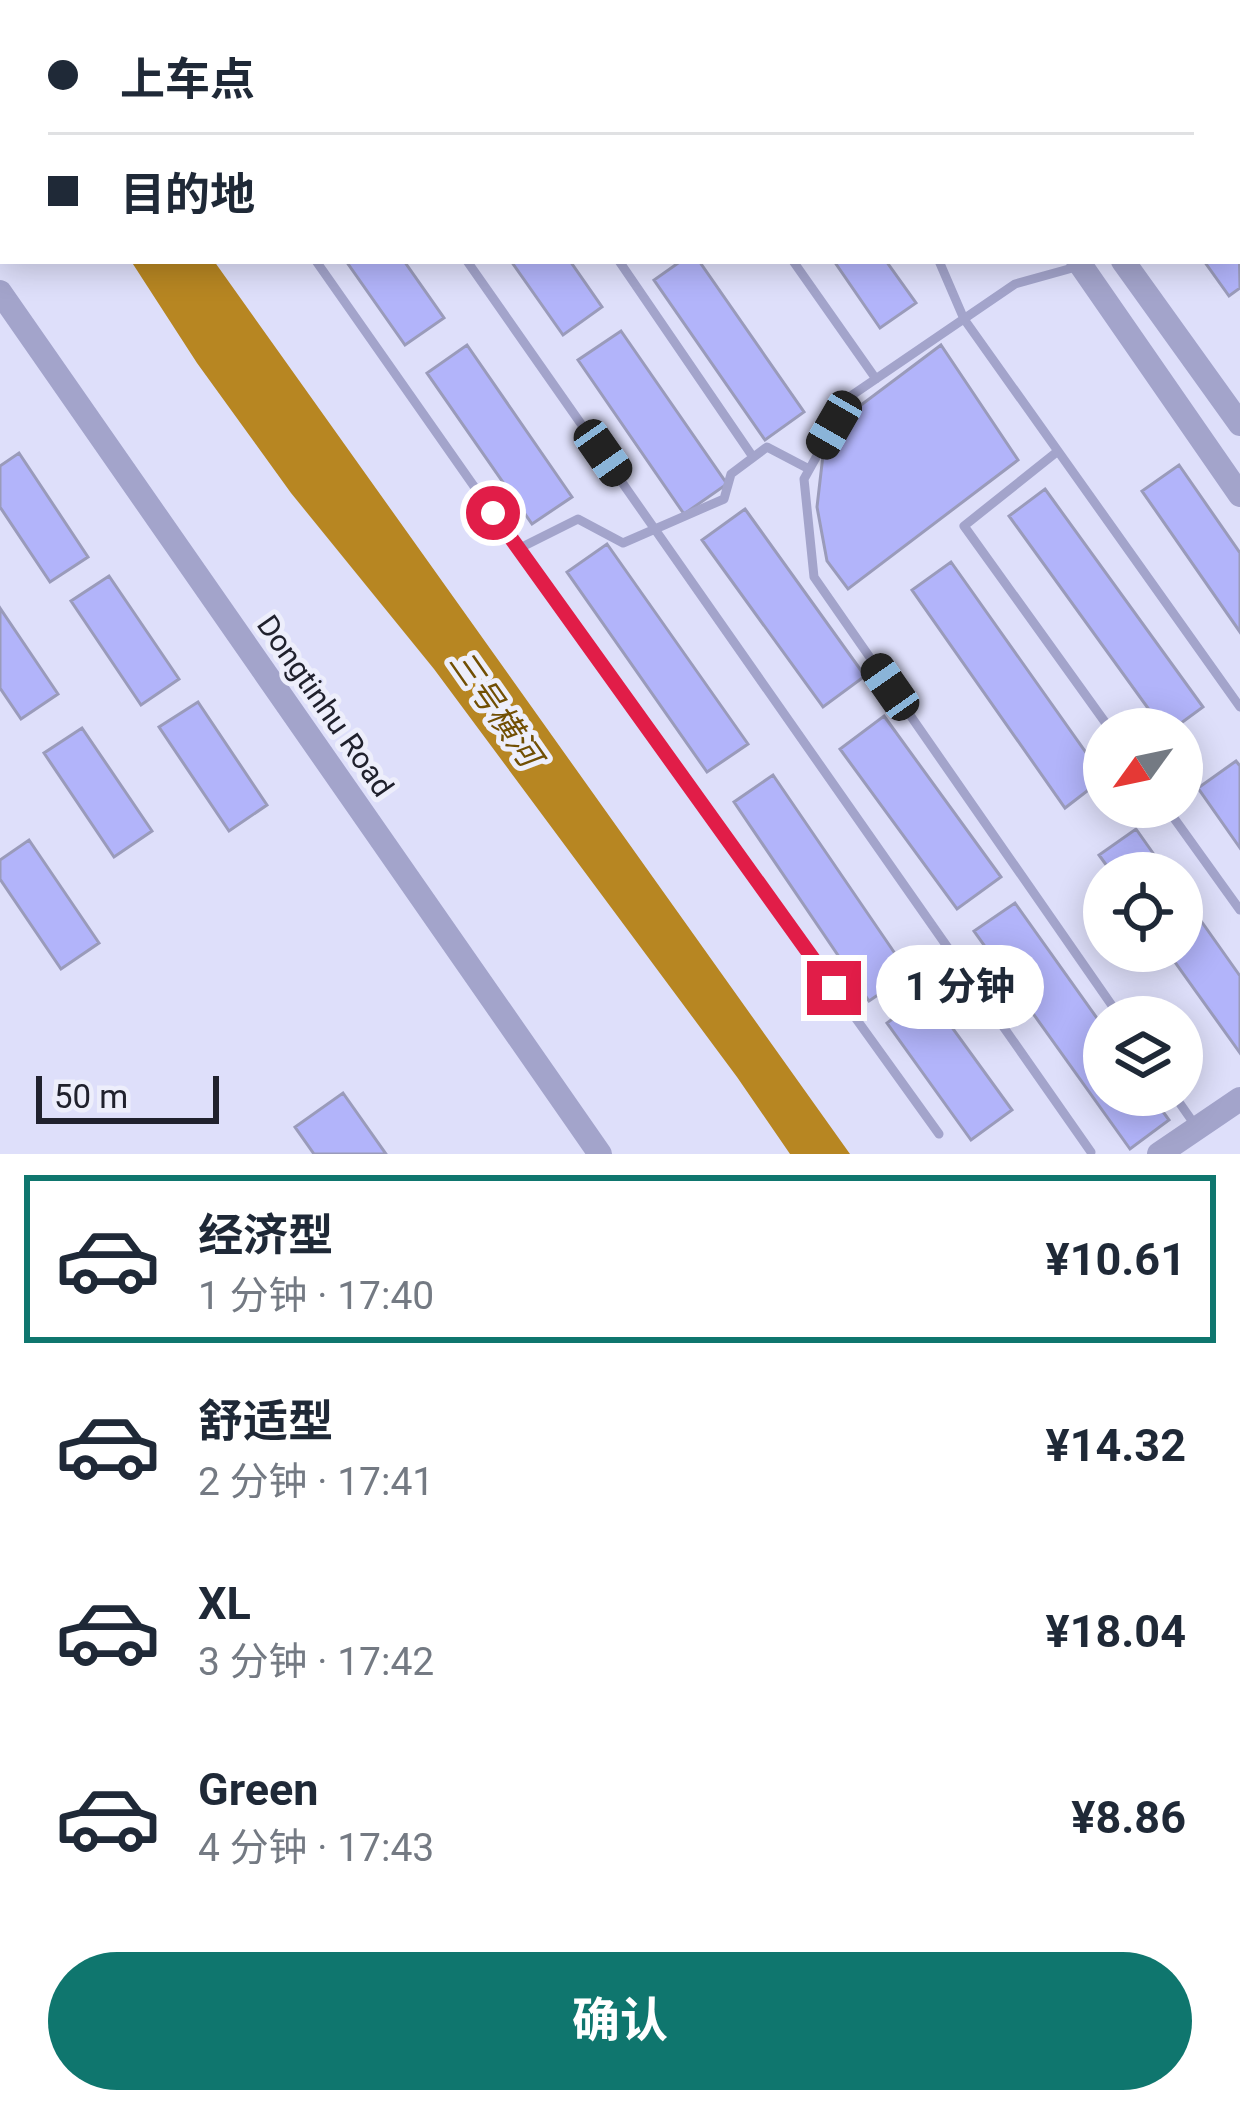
<!DOCTYPE html>
<html lang="zh">
<head>
<meta charset="utf-8">
<style>
  :root { --surface:#fff; --page:#f6f6f7; --text:#1f2937; --muted:#747a83; --line:#e0e1e3; --accent:#0f766e }
  body { margin:0; font-family:Roboto,"Noto Sans SC",sans-serif; background:var(--page); color:var(--text); height:100vh; display:flex; flex-direction:column; font-size:45px; white-space:nowrap }
  * { box-sizing:border-box; margin:0 }
  p { font-size:39px; color:var(--muted) }
  .icon { flex:none; width:66px; height:66px; fill:none; stroke:currentColor; stroke-width:2; stroke-linecap:round; stroke-linejoin:round }
  .map { position:relative; height:1154px; overflow:hidden }
  .side { display:flex; flex-direction:column; background:var(--surface); flex:1 }
  .side>* { flex:none }
  .top-card { position:absolute; left:0px; top:0px; width:1242px; height:264px; box-shadow:0 6px 30px #0003; display:grid; align-content:center; height:264px; padding:0 48px; background:var(--surface) }
  .needle { width:78px; rotate:237deg }
  .tools { position:absolute; left:1083px; top:708px; display:grid; gap:24px }
  .tools a { display:grid; place-items:center; width:120px; height:120px; border-radius:50%; background:var(--surface); box-shadow:0 6px 30px #0003; font-size:60px }
  .scale { position:absolute; left:36px; bottom:30px; width:183px; box-sizing:border-box; padding-left:12px; border:6px solid #20212d; border-top:0; font-size:33px; line-height:42px; white-space:nowrap; color:#20212d; -webkit-text-stroke:9px #edeefb; paint-order:stroke }
  .end { position:absolute; width:54px; height:54px; margin:-27px; border:15px solid #e11d48; background:#fff; box-shadow:0 0 0 6px #fff }
  .from { border-radius:50% }
  .bubble { position:absolute; height:84px; border-radius:42px; background:var(--surface); box-shadow:0 6px 30px #0003; font-size:39px; font-weight:700; line-height:84px; text-align:center }
  .car { position:absolute; width:36px; height:72px; margin:-36px -18px; border-radius:15px; box-shadow:0 0 9px 3px #0007; background:linear-gradient(#222 24%,#8ab4d8 0 40%,#222 0 76%,#8ab4d8 0 86%,#222 0) }
  .top-card b { display:flex; align-items:center; gap:42px; height:114px; font-size:45px }
  .top-card b+b { border-top:3px solid var(--line) }
  .top-card i { width:30px; height:30px; background:var(--text) }
  ul { padding:21px 0 0; list-style:none }
  li { display:flex; align-items:center; gap:36px; height:168px; margin:0 24px 18px; padding:0 24px; border:6px solid transparent; border-radius:0px }
  li div { flex:1 }
  li b { display:block; font-size:45px }
  li em { font-style:normal; font-weight:700 }
  li.on { border-color:var(--accent) }
  li>.icon { width:108px; height:108px; stroke-width:1.5 }
  .button { display:flex; gap:24px; margin-top:auto; padding:24px 48px }
  .button a { flex:1; height:138px; border-radius:72px; background:var(--accent); color:#fff; font-size:48px; font-weight:700; line-height:138px; text-align:center }
  .map>svg:first-child { display:block }
</style>
</head>
<body>
<div class="map">
<svg width="1240" height="1154" viewBox="0 0 1240 1154">
  <rect width="100%" height="100%" fill="#dedffa"/>
  <path fill="#b78622" d="M131,261H214L850,1154H790L737,1077L434,669L291,493L197,363Z"/>
  <path fill="#b2b4fa" stroke="#9a9bba" stroke-width="3" d="M170,0H224L226,3H166Z
    M321,0H384L386,3H323Z
    M644,0H698L700,3H646Z
    M792,0H848L851,3H794Z
    M1022,0H1079L1082,3H1024Z
    M1239,234L1240,288L1229,296L1204,261H1239Z
    M346,261H404L444,318L405,345Z
    M511,261H570L602,307L563,335Z
    M681,261H699L804,412L765,440L654,280Z
    M834,261H886L916,303L880,328Z
    M621,331L727,484L684,514L578,360Z
    M467,345L572,497L532,524L427,373Z
    M941,345L1018,460L848,589L827,561L817,507L823,455L861,405Z
    M19,453L88,557L50,582L0,507V466Z
    M1179,465L1240,553V632L1142,491Z
    M1045,489L1203,707L1173,729H1163L1009,516Z
    M745,509L865,676L823,707L702,540Z
    M607,544L748,744L707,772L567,572Z
    M951,562L1104,778L1065,808L912,590Z
    M109,576L179,679L141,705L71,601Z
    M0,608L58,694L21,719L0,688Z
    M198,702L267,805L229,831L159,727Z
    M884,716L1001,877L957,909L840,749Z
    M82,728L152,831L114,857L44,753Z
    M1236,761L1240,766V848L1198,788Z
    M773,775L909,974L869,1001L734,802Z
    M1136,829L1167,873H1112L1099,855Z
    M29,840L99,943L61,969L0,879V860Z
    M1182,894L1240,976V1053L1167,951H1182Z
    M1015,903L1104,1028V1095H1151L1169,1120L1130,1149L974,931Z
    M927,993L1012,1110L971,1140L887,1023Z
    M343,1093L386,1154H314L295,1127Z"/>
  <g fill="none" stroke-linecap="round" stroke-linejoin="round">
    <path stroke="#a3a4cb" stroke-width="9" d="M133,0L135,3
      M283,0L285,3
      M440,0L442,3
      M609,0L611,3
      M755,0L757,3
      M316,261L518,549
      M467,261L1091,1152
      M619,261L753,457
      M793,261L876,379
      M939,261L964,319L1240,707
      M1076,267L1015,284L842,402L834,425L804,479L814,577L1120,1017
      M1058,451L964,526L1110,729
      M809,469L767,447L731,474L724,499L623,543L578,519L518,549L939,1134
      M1166,807L1240,910
      M1174,1095L1195,1125"/>
    <path stroke="#a3a4cb" stroke-width="24" d="M893,0L895,3
      M937,0L939,3
      M1078,261L1240,495
      M1123,261L1240,424
      M0,292L600,1154
      M1159,1154L1240,1099"/>
  </g>
  <g fill="none" stroke-linecap="round" stroke-linejoin="round">
    <path stroke="#e11d48" stroke-width="15" d="M493,513L834,988"/>
  </g>
  <g text-anchor="middle" stroke-width="10" stroke-linejoin="round" paint-order="stroke">
    <g font-size="30" fill="#20212d" stroke="#edeefb">
      <text transform="translate(325 706) rotate(55)" y="10">Dongtinhu Road</text>
    </g>
    <g font-size="33" font-style="italic" fill="#714f03" stroke="#edeefb">
      <text transform="translate(496 708) rotate(55)" y="12">三号横河</text>
    </g>
  </g>
</svg>
<div class="tools">
<a><svg class="needle" viewBox="-14 -14 28 28"><path d="M0-13l5 13h-10z" fill="#e53935"/><path d="M0 13l5-13h-10z" fill="#747a83"/></svg></a>
<a><svg class="icon" aria-label="locate" viewBox="0 0 24 24"><circle cx="12" cy="12" r="6"/><path d="M12 2v4M12 18v4M2 12h4M18 12h4"/></svg></a>
<a><svg class="icon" aria-label="layers" viewBox="0 0 24 24"><path d="M12 4l9 5-9 5-9-5zM3 14l9 5 9-5"/></svg></a>
</div>
<div class="scale">50 m</div>
<i class="end from" style="left:493px;top:513px"></i>
<i class="end" style="left:834px;top:988px"></i>
<div class="bubble" style="left:876px;top:945px;width:168px">1 分钟</div>
<i class="car" style="left:834px;top:425px;rotate:210deg"></i>
<i class="car" style="left:603px;top:453px;rotate:145deg"></i>
<i class="car" style="left:890px;top:687px;rotate:325deg"></i>
<div class="top-card">
<b><i class="from"></i>上车点</b>
<b><i></i>目的地</b>
</div>
</div>
<section class="side">
<ul>
<li class="on"><svg class="icon" aria-label="car" viewBox="0 0 24 24"><path d="M5 17H2v-5l4-1 3-4h7l3 4 3 1v5h-3M9 17h6M6 11h13"/><circle cx="7" cy="17" r="2"/><circle cx="17" cy="17" r="2"/></svg><div><b>经济型</b><p>1 分钟 · 17:40</p></div><em>¥10.61</em></li>
<li><svg class="icon" aria-label="car" viewBox="0 0 24 24"><path d="M5 17H2v-5l4-1 3-4h7l3 4 3 1v5h-3M9 17h6M6 11h13"/><circle cx="7" cy="17" r="2"/><circle cx="17" cy="17" r="2"/></svg><div><b>舒适型</b><p>2 分钟 · 17:41</p></div><em>¥14.32</em></li>
<li><svg class="icon" aria-label="car" viewBox="0 0 24 24"><path d="M5 17H2v-5l4-1 3-4h7l3 4 3 1v5h-3M9 17h6M6 11h13"/><circle cx="7" cy="17" r="2"/><circle cx="17" cy="17" r="2"/></svg><div><b>XL</b><p>3 分钟 · 17:42</p></div><em>¥18.04</em></li>
<li><svg class="icon" aria-label="car" viewBox="0 0 24 24"><path d="M5 17H2v-5l4-1 3-4h7l3 4 3 1v5h-3M9 17h6M6 11h13"/><circle cx="7" cy="17" r="2"/><circle cx="17" cy="17" r="2"/></svg><div><b>Green</b><p>4 分钟 · 17:43</p></div><em>¥8.86</em></li>
</ul>
<div class="button"><a>确认</a></div>
</section>
</body>
</html>
